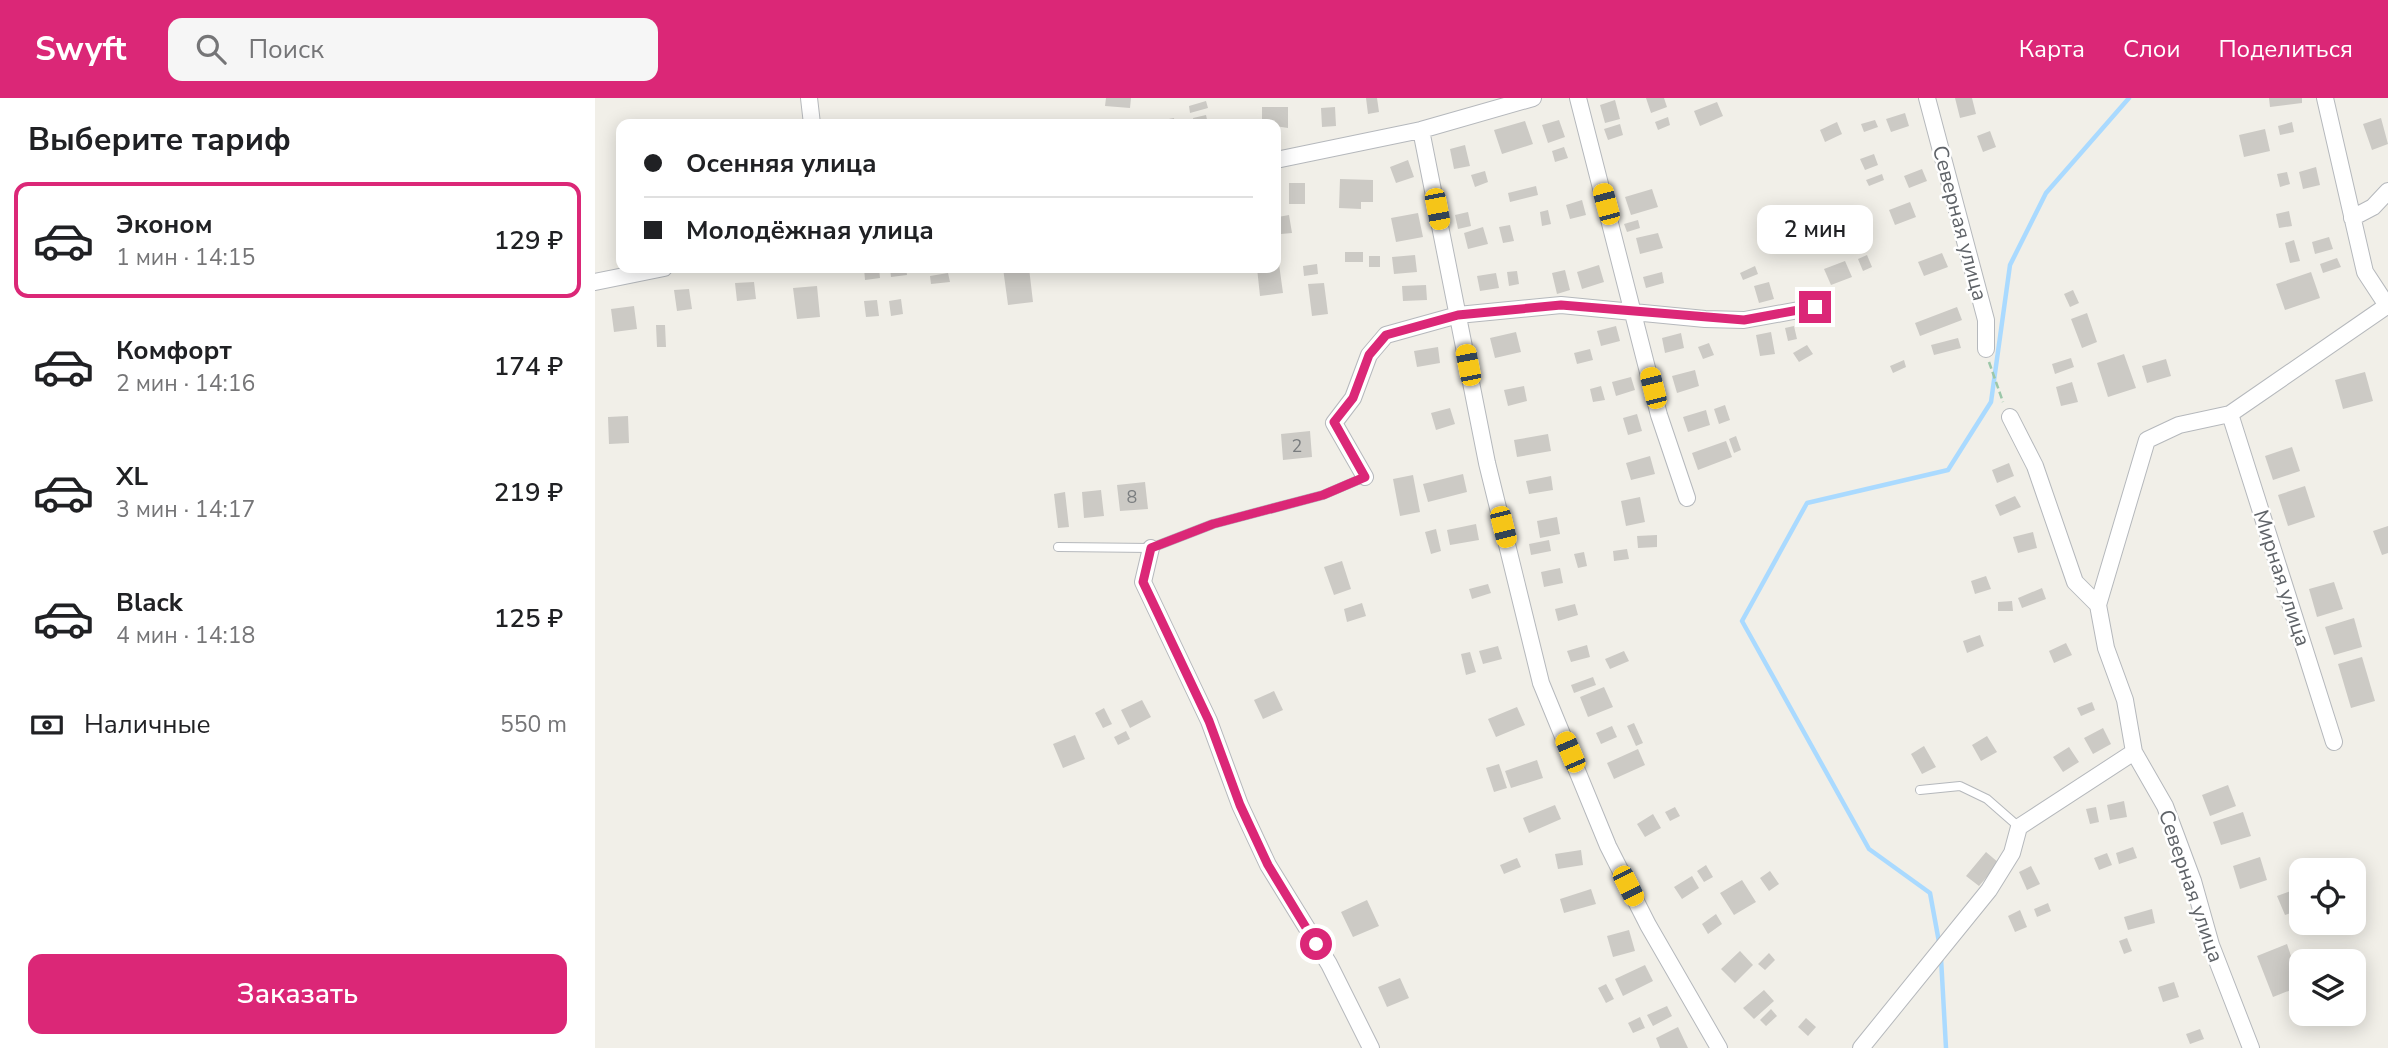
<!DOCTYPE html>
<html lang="ru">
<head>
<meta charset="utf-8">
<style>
  :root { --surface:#fff; --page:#f6f6f6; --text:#202124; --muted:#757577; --line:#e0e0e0; --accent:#db2777 }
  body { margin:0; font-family:"Nunito Sans",sans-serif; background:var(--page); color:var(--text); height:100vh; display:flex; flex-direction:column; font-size:26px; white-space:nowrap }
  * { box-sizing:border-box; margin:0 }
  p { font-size:23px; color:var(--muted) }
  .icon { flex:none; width:38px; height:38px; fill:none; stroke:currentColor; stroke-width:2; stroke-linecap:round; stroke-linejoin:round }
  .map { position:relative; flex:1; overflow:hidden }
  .drawer { display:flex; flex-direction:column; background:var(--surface); width:595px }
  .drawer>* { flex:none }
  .top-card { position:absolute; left:21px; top:21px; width:665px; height:154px; border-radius:14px; box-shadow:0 4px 18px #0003; display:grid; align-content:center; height:154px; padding:0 28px; background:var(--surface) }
  .tools { position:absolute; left:1694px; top:760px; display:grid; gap:14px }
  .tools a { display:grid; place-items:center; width:77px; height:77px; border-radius:14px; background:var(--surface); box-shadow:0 4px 18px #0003; font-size:35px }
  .end { position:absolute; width:32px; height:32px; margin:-16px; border:9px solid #db2777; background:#fff; box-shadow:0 0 0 4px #fff }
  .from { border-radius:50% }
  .bubble { position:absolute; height:49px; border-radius:14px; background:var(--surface); box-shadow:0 4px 18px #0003; font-size:23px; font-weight:600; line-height:49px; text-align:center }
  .car { position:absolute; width:21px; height:42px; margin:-21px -10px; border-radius:9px; box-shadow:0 0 5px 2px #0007; background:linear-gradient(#f5c518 24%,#345 0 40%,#f5c518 0 76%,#345 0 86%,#f5c518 0) }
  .top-card b { display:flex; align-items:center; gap:24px; height:66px; font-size:26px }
  .top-card b+b { border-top:2px solid var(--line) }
  .top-card i { width:18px; height:18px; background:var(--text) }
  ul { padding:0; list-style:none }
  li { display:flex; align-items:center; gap:21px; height:116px; margin:0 14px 10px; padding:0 14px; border:4px solid transparent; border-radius:14px }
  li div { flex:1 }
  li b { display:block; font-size:26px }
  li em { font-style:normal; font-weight:600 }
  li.current { border-color:var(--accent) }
  li>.icon { width:63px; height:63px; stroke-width:1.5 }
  h2 { padding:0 28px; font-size:32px; line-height:84px }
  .pay { display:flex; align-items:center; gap:18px; height:77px; padding:0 28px; font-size:26px }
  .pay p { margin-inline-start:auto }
  .primary-button { display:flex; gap:14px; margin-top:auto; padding:14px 28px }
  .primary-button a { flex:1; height:80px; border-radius:14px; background:var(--accent); color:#fff; font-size:28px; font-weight:600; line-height:80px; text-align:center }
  header { display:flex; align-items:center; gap:42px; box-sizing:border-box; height:98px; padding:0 35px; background:var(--accent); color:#fff }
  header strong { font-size:33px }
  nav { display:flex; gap:38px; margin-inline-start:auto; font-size:24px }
  .search { width:490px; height:63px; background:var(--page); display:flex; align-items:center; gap:18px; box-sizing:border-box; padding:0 24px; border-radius:14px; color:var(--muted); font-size:26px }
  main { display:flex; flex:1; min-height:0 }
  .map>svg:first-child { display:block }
</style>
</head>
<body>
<header>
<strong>Swyft</strong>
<div class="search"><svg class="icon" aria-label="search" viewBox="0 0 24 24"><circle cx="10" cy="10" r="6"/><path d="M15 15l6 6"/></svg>Поиск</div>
<nav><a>Карта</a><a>Слои</a><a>Поделиться</a></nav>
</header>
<main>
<section class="drawer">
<h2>Выберите тариф</h2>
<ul>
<li class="current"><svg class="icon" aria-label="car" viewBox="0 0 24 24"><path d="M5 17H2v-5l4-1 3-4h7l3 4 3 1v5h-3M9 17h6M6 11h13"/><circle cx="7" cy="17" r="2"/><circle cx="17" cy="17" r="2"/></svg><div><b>Эконом</b><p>1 мин · 14:15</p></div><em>129 ₽</em></li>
<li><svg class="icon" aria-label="car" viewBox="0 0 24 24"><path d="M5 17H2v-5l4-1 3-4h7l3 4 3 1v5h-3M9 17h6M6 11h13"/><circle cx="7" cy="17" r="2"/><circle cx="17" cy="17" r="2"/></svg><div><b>Комфорт</b><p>2 мин · 14:16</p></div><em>174 ₽</em></li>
<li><svg class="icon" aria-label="car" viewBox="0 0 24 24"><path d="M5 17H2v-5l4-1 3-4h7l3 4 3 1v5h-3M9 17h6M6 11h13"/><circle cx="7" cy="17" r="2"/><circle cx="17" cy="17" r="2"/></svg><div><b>XL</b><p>3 мин · 14:17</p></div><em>219 ₽</em></li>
<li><svg class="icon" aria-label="car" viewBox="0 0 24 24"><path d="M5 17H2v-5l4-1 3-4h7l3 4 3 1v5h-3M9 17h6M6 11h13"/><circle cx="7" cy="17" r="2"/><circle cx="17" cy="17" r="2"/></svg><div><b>Black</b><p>4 мин · 14:18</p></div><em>125 ₽</em></li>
</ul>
<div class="pay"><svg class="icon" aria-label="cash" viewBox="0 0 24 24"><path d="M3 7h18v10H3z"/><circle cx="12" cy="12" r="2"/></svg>Наличные<p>550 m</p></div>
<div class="primary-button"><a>Заказать</a></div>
</section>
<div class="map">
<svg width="1793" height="950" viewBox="0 0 1793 950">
  <rect width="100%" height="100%" fill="#f1efe8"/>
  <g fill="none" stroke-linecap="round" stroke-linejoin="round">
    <path stroke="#aadaff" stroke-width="4.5" d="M1344,844L1335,795L1274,751L1147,523L1212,405L1353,372L1396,304L1415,167L1451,95L1534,0
      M1346,860L1351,950"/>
  </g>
  <path fill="#cccac5" d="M511,0H536L535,10L510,8Z
    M771,0H782L784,14L773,16Z
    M1051,0H1069L1072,9L1056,15Z
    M1360,0H1377L1381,16L1365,20Z
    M1674,0H1707V5L1675,9Z
    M1020,2L1025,21L1010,25L1005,7Z
    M611,3L613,10L595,15L594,8Z
    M1122,4L1128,18L1105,28L1099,13Z
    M667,9H693V30L667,26Z
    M740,9L741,28L727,29L726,10Z
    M1310,15L1314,28L1296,34L1291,21Z
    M611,17L613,26H599L598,20Z
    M1073,19L1075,27L1063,32L1060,24Z
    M579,20L580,26H552V25Z
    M1786,20L1793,46L1777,52L1768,26Z
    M964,22L970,39L953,45L947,27Z
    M1280,22L1283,29L1269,34L1266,26Z
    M930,23L938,46L907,56L899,32Z
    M1242,24L1247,36L1230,44L1225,32Z
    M1697,24L1699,34L1685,37L1683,28Z
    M1025,26L1028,37L1013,42L1009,31Z
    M1670,31L1675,53L1649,59L1644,37Z
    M1395,33L1401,49L1388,54L1382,38Z
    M870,47L875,68L859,71L855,51Z
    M969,49L973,60L960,64L957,53Z
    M1279,56L1283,67L1270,72L1265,61Z
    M813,62L819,79L801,85L795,69Z
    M1721,69L1725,87L1708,91L1704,74Z
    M1327,71L1332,83L1314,90L1309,78Z
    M890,73L893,84L880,89L876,77Z
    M1692,74L1695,86L1685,89L1682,76Z
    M1287,76L1289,82L1274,88L1271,82Z
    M745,81L778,82V104H766V111L744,110Z
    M694,85H710V106H694Z
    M941,88L943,97L915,104L913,95Z
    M1057,91L1063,109L1036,117L1030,99Z
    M987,102L991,117L975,121L971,107Z
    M1315,104L1321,119L1300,127L1294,112Z
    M953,112L956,126L947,128L945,114Z
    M1694,113L1697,128L1684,130L1681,116Z
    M873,114L876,128L863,131L860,117Z
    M823,115L828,139L801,144L796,120Z
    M694,117L697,135L686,136L683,119Z
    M1043,122L1045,130L1032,134L1029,126Z
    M915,127L919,143L908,145L904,129Z
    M888,129L893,146L873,151L869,135Z
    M1063,135L1068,150L1045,156L1041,140Z
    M1189,139L1193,146L1178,153L1175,145Z
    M1734,139L1738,151L1720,156L1717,144Z
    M1699,142L1705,163L1695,165L1690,145Z
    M750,154H768V164H750Z
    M1347,155L1353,169L1329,178L1323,164Z
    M820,157L822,174L799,176L797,159Z
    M1272,157L1277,169L1268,173L1263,161Z
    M774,158H785V169H774Z
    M1742,160L1746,169L1728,175L1725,166Z
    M1250,163L1257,179L1236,187L1229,171Z
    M684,166L688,195L665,198L662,170H681Z
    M722,166L723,176L709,178L708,168Z
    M1004,167L1009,184L987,191L982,174Z
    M1160,168L1163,176L1148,182L1145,175Z
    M269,170H284L285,180L270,182Z
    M295,170H311L312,177L296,179Z
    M408,170H434L438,204L413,207Z
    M970,172L975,192L962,196L957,175Z
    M922,173L924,186L914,188L912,174Z
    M1067,174L1069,185L1051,190L1048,179Z
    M1716,174L1725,200L1690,212L1681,186Z
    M353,175L355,184L336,186L335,178Z
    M901,175L904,190L885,193L882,178Z
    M159,184L161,201L142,203L140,185Z
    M1174,184L1179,201L1164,205L1159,188Z
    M729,185L733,216L717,218L713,186Z
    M831,187L832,202L808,203L807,188Z
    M222,188L225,219L202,221L198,190Z
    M94,191L97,211L82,213L79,192Z
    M1478,192L1484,205L1475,209L1469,196Z
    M306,201L308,216L296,218L294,203Z
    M282,202L284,218L271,219L269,203Z
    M39,208L42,231L19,234L16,211Z
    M1362,209L1367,222L1325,238L1320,225Z
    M1492,215L1502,244L1487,250L1476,221Z
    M61,227H70L71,249H62Z
    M1021,228L1025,243L1006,248L1002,233Z
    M1199,228L1202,241L1193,243L1190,230Z
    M921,234L926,254L900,260L895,240Z
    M1176,234L1180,256L1165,258L1161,237Z
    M1086,235L1089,250L1070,255L1067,240Z
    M1363,240L1366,250L1339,257L1336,247Z
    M1114,245L1119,257L1108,261L1103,249Z
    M1212,247L1218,256L1204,264L1198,255Z
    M843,249L845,265L822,269L819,253Z
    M995,251L998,262L982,266L979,255Z
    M1529,256L1541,290L1513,299L1502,265Z
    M1476,260L1479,269L1460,276L1457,266Z
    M1571,261L1576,278L1552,285L1547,268Z
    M1309,262L1311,269L1298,275L1295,268Z
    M1100,272L1104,288L1082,295L1077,278Z
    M1770,274L1778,303L1748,311L1740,282Z
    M1036,279L1040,292L1021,298L1017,284Z
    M1477,284L1483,304L1466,308L1461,289Z
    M929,288L932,303L913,308L909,292Z
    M1006,288L1010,302L998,304L995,291Z
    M1130,307L1135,322L1124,326L1119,311Z
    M855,310L860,326L841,332L836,315Z
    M1111,312L1115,327L1093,334L1088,319Z
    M1042,316L1047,333L1033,337L1028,320Z
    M33,318L34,345L14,346L13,319Z
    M715,333L717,359L688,362L686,336Z
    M953,336L956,353L922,359L919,342Z
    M1141,338L1146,352L1139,355L1134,341Z
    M1131,343L1137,359L1103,372L1097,355Z
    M1697,349L1705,373L1678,382L1670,358Z
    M1055,358L1060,376L1036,382L1031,365Z
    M1414,365L1419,378L1402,385L1397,372Z
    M868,376L872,394L833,404L828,386Z
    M818,377L825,414L805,418L798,381Z
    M956,378L958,392L934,396L931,383Z
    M550,384L553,411L525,413L522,387Z
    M1710,388L1720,419L1693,428L1683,397Z
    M506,392L509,418L489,420L487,394Z
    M470,394L474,429L463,430L459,396Z
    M1420,398L1426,409L1405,418L1400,407Z
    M1045,399L1050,424L1031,428L1026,403Z
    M962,419L965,436L945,440L942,423Z
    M881,426L884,442L855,447L852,432Z
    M1793,428V455L1787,457L1778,433Z
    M841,431L846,453L836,456L830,434Z
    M1438,434L1442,450L1423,455L1418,439Z
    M1062,437V449L1043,450L1042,438Z
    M954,442L956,453L936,457L934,446Z
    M1032,451L1034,461L1019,463L1018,453Z
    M989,454L992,468L983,470L979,456Z
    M747,463L756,491L739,497L729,469Z
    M965,470L968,485L949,489L946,474Z
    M1391,478L1396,491L1380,496L1376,483Z
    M1739,484L1748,511L1722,519L1714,491Z
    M893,486L896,495L877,501L874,491Z
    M1447,490L1451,501L1427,510L1423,500Z
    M1417,503L1418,513H1403V504Z
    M767,505L771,518L752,524L749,511Z
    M980,506L983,517L963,523L960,511Z
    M1759,520L1767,549L1739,557L1730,529Z
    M1385,537L1389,548L1372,555L1368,543Z
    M1471,545L1477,557L1459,565L1454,553Z
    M992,547L995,559L976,564L972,553Z
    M903,548L907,561L888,566L884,553Z
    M1029,553L1034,563L1015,571L1010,561Z
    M875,554L881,574L871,577L866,556Z
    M1767,559L1780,603L1756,610L1743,566Z
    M998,579L1001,587L979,595L976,587Z
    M1009,589L1018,609L993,619L985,599Z
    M679,593L688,612L668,621L659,602Z
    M547,602L556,619L535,630L526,612Z
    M1497,604L1500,612L1486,618L1482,610Z
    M922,609L930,627L901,639L893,621Z
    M509,610L517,626L508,630L500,615Z
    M1039,625L1048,645L1041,648L1032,628Z
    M1017,628L1022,639L1006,646L1001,635Z
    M1508,630L1516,646L1498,656L1489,640Z
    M531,633L535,641L523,647L519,639Z
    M480,637L490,661L468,670L458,646Z
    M1392,638L1402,654L1386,663L1377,647Z
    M1329,648L1341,669L1327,676L1316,656Z
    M1474,649L1484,664L1468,674L1458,659Z
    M1043,651L1050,667L1019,681L1012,665Z
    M942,662L948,680L916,690L910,673Z
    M904,666L912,690L899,694L891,670Z
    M1633,687L1641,708L1615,718L1607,697Z
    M1529,703L1532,719L1515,722L1512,707Z
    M960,707L966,721L934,735L928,720Z
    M1080,709L1085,718L1075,723L1070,714Z
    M1501,709L1504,724L1495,726L1491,711Z
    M1648,714L1656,738L1626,747L1618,724Z
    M1058,716L1066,730L1050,739L1042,726Z
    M1538,749L1542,760L1524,766L1521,755Z
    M986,752L988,767L963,771L960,756Z
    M1391,754L1404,765L1384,788L1371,778Z
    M1512,755L1517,767L1504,772L1499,760Z
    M1665,759L1672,782L1645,791L1638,768Z
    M922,760L926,769L909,776L905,767Z
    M1111,767L1118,779L1109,784L1102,773Z
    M1436,768L1445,786L1432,792L1424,774Z
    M1175,773L1184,786L1174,793L1165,780Z
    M1097,778L1104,790L1087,801L1079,789Z
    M1147,782L1161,804L1139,817L1125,795Z
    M996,791L1001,806L969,815L965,801Z
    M1701,791L1706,811L1690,817L1682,798Z
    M772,802L784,828L758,839L746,814Z
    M1453,805L1456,813L1442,819L1439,811Z
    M1557,811L1560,825L1533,832L1529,819Z
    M1425,812L1432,829L1420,834L1413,818Z
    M1121,816L1127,826L1113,836L1107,826Z
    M1034,832L1040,853L1018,859L1012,838Z
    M1532,840L1537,853L1529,856L1524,843Z
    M1692,846L1706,888L1678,899L1662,858Z
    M1145,853L1158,867L1140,885L1126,871Z
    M1174,855L1180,862L1170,872L1163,866Z
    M1050,867L1058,883L1028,898L1020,881Z
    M805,880L814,900L792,909L783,889Z
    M1579,884L1584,899L1568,904L1563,889Z
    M1011,886L1019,901L1011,905L1003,890Z
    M1169,892L1179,903L1159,921L1148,910Z
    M1072,908L1077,918L1058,928L1052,917Z
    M1176,911L1182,918L1171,928L1165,922Z
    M1045,919L1050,930L1038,935L1033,925Z
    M1211,920L1221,929L1213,938L1203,929Z
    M1083,929L1093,950H1065L1061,940Z
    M1605,931L1609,941L1595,946L1591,936Z"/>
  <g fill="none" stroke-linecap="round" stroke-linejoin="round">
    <g stroke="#b5b8bc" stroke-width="10">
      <path id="lane" d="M463,449L556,450L618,426L728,397L770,379
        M1325,692L1365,688L1392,701L1424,729"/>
    </g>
    <g stroke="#b5b8bc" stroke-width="18">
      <path id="street" d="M214,0L217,26
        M983,0L1064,317L1092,400
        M1332,0L1391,222V251
        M1730,0L1770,174L1793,209
        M826,32L892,365L946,585L1013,748L1053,827L1124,950
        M681,62L826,32L938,0
        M1757,120L1778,109L1793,93
        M0,184L69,170
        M1635,316L1739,644
        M1415,319L1440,368L1480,484L1503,507L1511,550L1530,602L1539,654L1570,708L1598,783L1616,847L1656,950
        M770,379L739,325L758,300L774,257L791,237L863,217L966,207L1110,221L1149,222L1220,209
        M556,450L548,484L614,623L645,707L673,767L734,866L776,950
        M1503,507L1552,342L1584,327L1635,316L1793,207
        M1266,950L1394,792L1417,755L1424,729L1539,654"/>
    </g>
    <path stroke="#9cc7a9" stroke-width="2.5" stroke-dasharray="7 3.5" stroke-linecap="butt" d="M1394,264L1408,304"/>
    <use href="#lane" stroke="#fff" stroke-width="8"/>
    <use href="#street" stroke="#fff" stroke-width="16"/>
  </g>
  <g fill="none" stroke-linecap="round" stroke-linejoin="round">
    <path stroke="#db2777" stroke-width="9" d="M721,846L673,767L645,707L614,623L548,484L556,450L618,426L728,397L770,379L739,324L758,300L774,257L791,237L863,217L966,207L1149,222L1220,209"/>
  </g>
  <g text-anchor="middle" stroke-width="5" stroke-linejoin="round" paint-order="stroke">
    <g font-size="18" fill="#7a7d7f">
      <text x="702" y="354">2</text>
      <text x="537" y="405">8</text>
    </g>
    <g font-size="21" fill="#5f6368" stroke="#fff">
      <text transform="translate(1365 125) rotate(75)" y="7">Северная улица</text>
      <text transform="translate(1687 480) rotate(72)" y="7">Мирная улица</text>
      <text transform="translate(1596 788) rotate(71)" y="7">Северная улица</text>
    </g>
  </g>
</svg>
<div class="tools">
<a><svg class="icon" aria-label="locate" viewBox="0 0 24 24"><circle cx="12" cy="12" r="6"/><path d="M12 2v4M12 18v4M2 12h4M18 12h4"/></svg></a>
<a><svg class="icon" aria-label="layers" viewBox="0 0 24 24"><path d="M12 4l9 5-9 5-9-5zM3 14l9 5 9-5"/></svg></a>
</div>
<i class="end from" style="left:721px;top:846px"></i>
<i class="end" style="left:1220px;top:209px"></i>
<div class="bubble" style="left:1162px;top:107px;width:116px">2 мин</div>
<i class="car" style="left:1011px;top:106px;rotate:345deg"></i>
<i class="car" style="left:842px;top:111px;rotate:169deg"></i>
<i class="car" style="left:873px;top:267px;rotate:349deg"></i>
<i class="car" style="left:1058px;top:290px;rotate:346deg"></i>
<i class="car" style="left:908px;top:429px;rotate:166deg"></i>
<i class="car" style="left:975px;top:654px;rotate:337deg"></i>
<i class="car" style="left:1033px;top:788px;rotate:153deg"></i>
<div class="top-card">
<b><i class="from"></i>Осенняя улица</b>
<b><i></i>Молодёжная улица</b>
</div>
</div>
</main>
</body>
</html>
